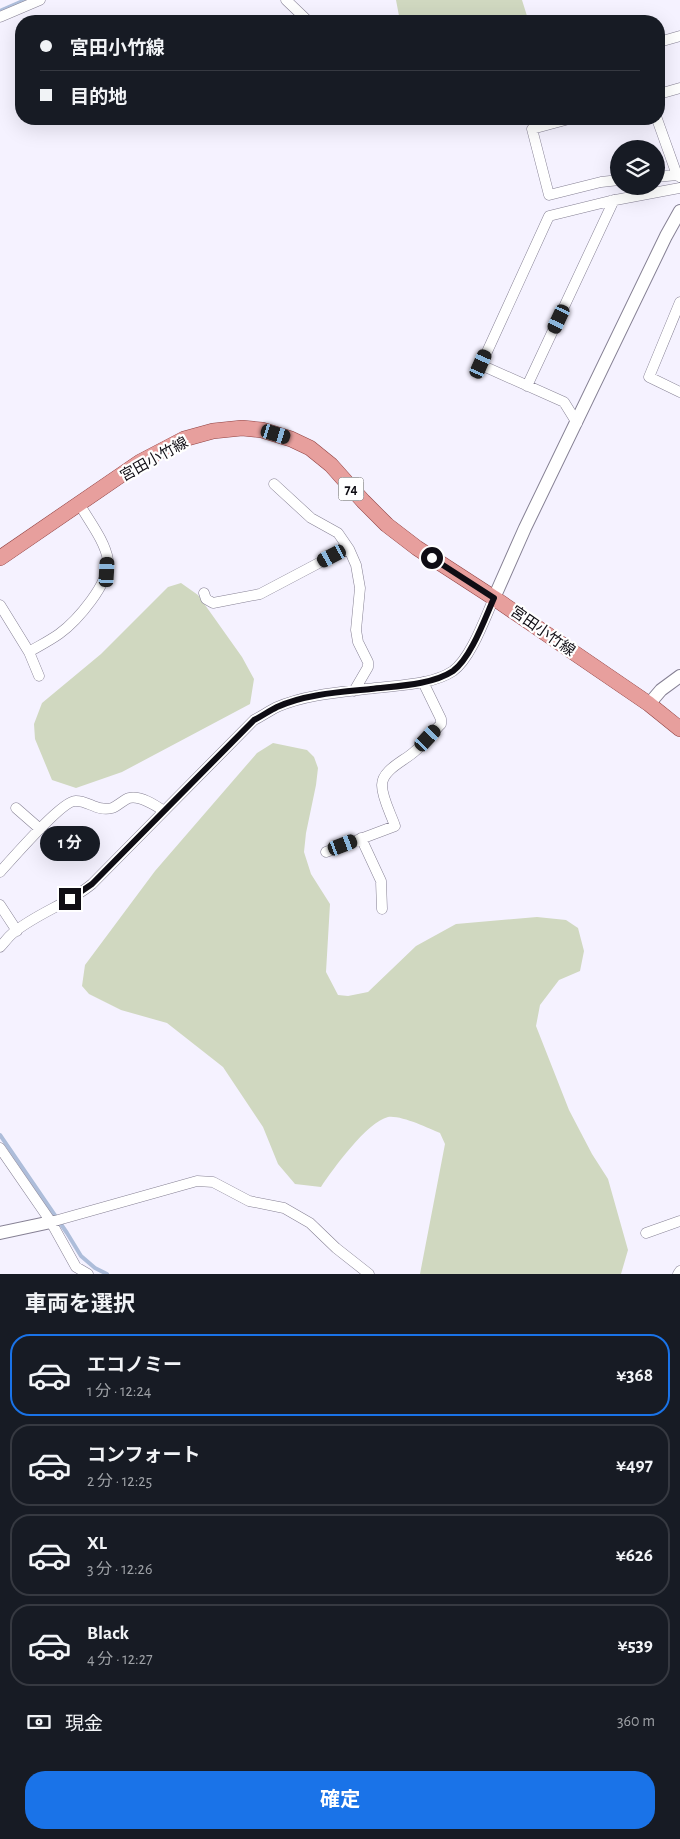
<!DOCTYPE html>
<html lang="ja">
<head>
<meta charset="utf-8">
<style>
  :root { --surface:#171b24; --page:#20242c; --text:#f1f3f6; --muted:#9ea1a6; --line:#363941; --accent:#1a73e8 }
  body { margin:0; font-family:"Alegreya Sans","Noto Sans JP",sans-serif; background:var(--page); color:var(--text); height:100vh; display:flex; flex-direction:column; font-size:19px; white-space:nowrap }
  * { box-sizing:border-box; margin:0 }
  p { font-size:16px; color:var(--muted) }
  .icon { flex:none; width:28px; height:28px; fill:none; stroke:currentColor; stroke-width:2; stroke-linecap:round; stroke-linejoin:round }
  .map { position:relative; height:1274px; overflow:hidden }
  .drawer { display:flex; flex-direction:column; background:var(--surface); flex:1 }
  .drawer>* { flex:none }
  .banner { position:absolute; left:15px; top:15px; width:650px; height:110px; border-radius:20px; box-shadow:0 5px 20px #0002; display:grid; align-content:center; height:110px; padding:0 25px; background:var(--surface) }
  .tools { position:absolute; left:610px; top:140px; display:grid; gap:10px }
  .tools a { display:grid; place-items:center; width:55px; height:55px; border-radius:50%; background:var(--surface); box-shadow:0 5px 20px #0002; font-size:25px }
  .end { position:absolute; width:22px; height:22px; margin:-11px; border:6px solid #0f0d14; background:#fff; box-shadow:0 0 0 2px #fff }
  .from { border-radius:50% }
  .bubble { position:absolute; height:35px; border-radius:18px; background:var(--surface); box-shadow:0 5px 20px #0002; font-size:16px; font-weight:700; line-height:35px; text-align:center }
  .car { position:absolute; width:15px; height:30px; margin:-15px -8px; border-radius:6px; box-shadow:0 0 4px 1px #0007; background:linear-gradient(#222 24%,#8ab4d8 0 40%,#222 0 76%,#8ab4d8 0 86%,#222 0) }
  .banner b { display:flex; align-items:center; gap:18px; height:48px; font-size:19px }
  .banner b+b { border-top:1px solid var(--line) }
  .banner i { width:12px; height:12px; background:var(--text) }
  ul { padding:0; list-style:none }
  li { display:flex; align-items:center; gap:15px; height:82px; margin:0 10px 8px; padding:0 15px; border:2px solid var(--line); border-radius:20px }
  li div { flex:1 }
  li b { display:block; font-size:19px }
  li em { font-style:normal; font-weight:700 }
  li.current { border-color:var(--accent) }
  li>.icon { width:45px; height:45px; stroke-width:1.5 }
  h2 { padding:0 25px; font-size:22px; line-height:60px }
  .pay { display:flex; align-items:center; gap:12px; height:55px; padding:0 25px; font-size:19px }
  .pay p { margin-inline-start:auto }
  .primary-button { display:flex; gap:10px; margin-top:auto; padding:10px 25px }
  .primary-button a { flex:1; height:58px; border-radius:20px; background:var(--accent); color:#fff; font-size:20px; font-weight:700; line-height:58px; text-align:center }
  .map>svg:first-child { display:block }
</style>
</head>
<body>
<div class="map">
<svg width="680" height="1274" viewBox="0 0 680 1274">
  <rect width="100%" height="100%" fill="#f5f2ff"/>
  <path fill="#d0d8c0" d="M396,0H522L527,16L526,21H400Z
    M181,583L198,595L242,657L254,679L250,704L122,772L76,788L52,780L35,739L34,724L42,703L101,654L168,587Z
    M273,743L307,750L314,757L318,768L316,785L306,833L304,852L311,874L330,904L326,972L338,995L348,996L368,992L416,946L456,924L537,917L566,920L578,928L584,951L580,971L559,980L540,1005L536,1026L569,1110L592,1154L608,1179L628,1250L621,1274H420L445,1144L440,1133C428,1128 401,1115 388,1117C367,1122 333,1169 321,1187L295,1184L278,1164L263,1127L223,1067L167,1023L121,1010L89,994L82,986L85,965L155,871L257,753Z"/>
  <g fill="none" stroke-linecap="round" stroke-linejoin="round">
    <path stroke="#adbdda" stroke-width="4" d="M0,11L25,0
      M0,1135L67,1233L81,1256L95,1268L107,1274"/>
    <g stroke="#868194" stroke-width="11">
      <path id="minor" d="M286,0L308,21
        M0,17L40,0
        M659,42L680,36
        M659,94L680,88
        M569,119L532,129L549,195L601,182L619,180
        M657,119L677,175L680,177
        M656,177L677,175
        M680,302L649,377L680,392
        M527,386L614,200
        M577,423L564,402L481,365L549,216L610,201L680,188
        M274,484L311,518L338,533L349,549L356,565L360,588L356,630L358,642L368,662V667L354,691
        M204,593L206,599L213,603L260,594L332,556L349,549
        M0,605L29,652
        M39,676L29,652C39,646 49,641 59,634C77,621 110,583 108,560C105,541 89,521 80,505
        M16,808L40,829
        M361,838L381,881L382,909
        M326,852L395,826C391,814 382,798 382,785C382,770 404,761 414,752C424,744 432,733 441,724V719L423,682
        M0,872C11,860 62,801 75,801C88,800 97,812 112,808C118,806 123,800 129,798C140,795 155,805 164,811
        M0,905L17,931
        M0,947C4,943 8,937 13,933C37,913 68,904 92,884L254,720C262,716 269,711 277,707C307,694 343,692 375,688C399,685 432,685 453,671C471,658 485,618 494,598
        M0,1148L51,1222L76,1267L88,1274
        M51,1222L197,1181L213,1182L249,1201L284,1208L310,1223L336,1248L369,1274
        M646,1233L680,1221
        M678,1274L680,1271"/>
    </g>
    <g stroke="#868194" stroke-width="14">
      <path id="tertiary" d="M494,598L525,528L666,236L680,211
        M649,704L661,690L680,676
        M0,1233L51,1222"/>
    </g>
    <g stroke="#914242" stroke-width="16">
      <path id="primary" d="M0,558L140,462L184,439L213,431L242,428L262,430L291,439L310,448L331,465L363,501L387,525L417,548L494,598L649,704L680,729"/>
    </g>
    <use href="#minor" stroke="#fff" stroke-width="10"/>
    <use href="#tertiary" stroke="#fff" stroke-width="12"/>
    <use href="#primary" stroke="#e79f9d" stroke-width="15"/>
  </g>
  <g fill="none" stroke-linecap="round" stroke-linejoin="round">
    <path stroke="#0f0d14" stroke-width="6" d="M70,899L92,884L254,720C262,716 269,711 277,707C305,694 341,692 371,689C396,686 432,685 453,671C471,658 485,618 494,598L432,558"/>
  </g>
  <g text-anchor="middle" stroke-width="4.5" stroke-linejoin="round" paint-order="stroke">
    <rect fill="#fff" stroke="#57565a" stroke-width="1" x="338.5" y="477.5" width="25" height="23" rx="4"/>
    <g font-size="14" font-weight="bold" fill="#0f0d14">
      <text x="351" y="494">74</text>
    </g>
    <g font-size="15" fill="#0f0d14" stroke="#fff">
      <text transform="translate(154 459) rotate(-29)" y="5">宮田小竹線</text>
      <text transform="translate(543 631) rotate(35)" y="5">宮田小竹線</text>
    </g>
  </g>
</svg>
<div class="tools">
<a><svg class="icon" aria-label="layers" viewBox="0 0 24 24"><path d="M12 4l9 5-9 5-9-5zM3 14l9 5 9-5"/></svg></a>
</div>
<i class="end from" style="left:432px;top:558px"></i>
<i class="end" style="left:70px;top:899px"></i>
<div class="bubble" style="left:40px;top:826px;width:60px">1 分</div>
<i class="car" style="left:559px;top:319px;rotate:205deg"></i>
<i class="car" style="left:481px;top:364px;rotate:24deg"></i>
<i class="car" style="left:276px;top:434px;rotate:107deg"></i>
<i class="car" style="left:332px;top:556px;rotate:242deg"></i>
<i class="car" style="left:107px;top:572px;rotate:3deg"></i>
<i class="car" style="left:428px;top:738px;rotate:43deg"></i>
<i class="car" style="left:343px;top:845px;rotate:69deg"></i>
<div class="banner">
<b><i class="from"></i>宮田小竹線</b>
<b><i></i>目的地</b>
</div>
</div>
<section class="drawer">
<h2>車両を選択</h2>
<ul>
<li class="current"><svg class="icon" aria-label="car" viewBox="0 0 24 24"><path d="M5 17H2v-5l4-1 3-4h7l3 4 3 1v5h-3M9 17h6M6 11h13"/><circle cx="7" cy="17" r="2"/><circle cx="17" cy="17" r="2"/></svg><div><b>エコノミー</b><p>1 分 · 12:24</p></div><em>¥368</em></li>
<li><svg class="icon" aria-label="car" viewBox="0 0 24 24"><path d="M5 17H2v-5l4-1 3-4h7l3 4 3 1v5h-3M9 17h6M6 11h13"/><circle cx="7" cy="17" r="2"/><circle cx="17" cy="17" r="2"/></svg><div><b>コンフォート</b><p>2 分 · 12:25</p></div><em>¥497</em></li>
<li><svg class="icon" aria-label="car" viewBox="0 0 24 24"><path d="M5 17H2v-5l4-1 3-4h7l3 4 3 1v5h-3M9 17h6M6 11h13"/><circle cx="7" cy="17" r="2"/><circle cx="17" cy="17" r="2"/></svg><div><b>XL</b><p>3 分 · 12:26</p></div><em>¥626</em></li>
<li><svg class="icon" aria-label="car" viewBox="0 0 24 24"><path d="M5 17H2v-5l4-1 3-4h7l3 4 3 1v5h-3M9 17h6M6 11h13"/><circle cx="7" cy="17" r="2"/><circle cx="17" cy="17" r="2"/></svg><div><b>Black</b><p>4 分 · 12:27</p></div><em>¥539</em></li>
</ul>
<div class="pay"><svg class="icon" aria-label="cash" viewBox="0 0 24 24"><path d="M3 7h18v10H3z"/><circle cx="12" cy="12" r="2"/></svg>現金<p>360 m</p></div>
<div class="primary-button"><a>確定</a></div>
</section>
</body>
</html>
